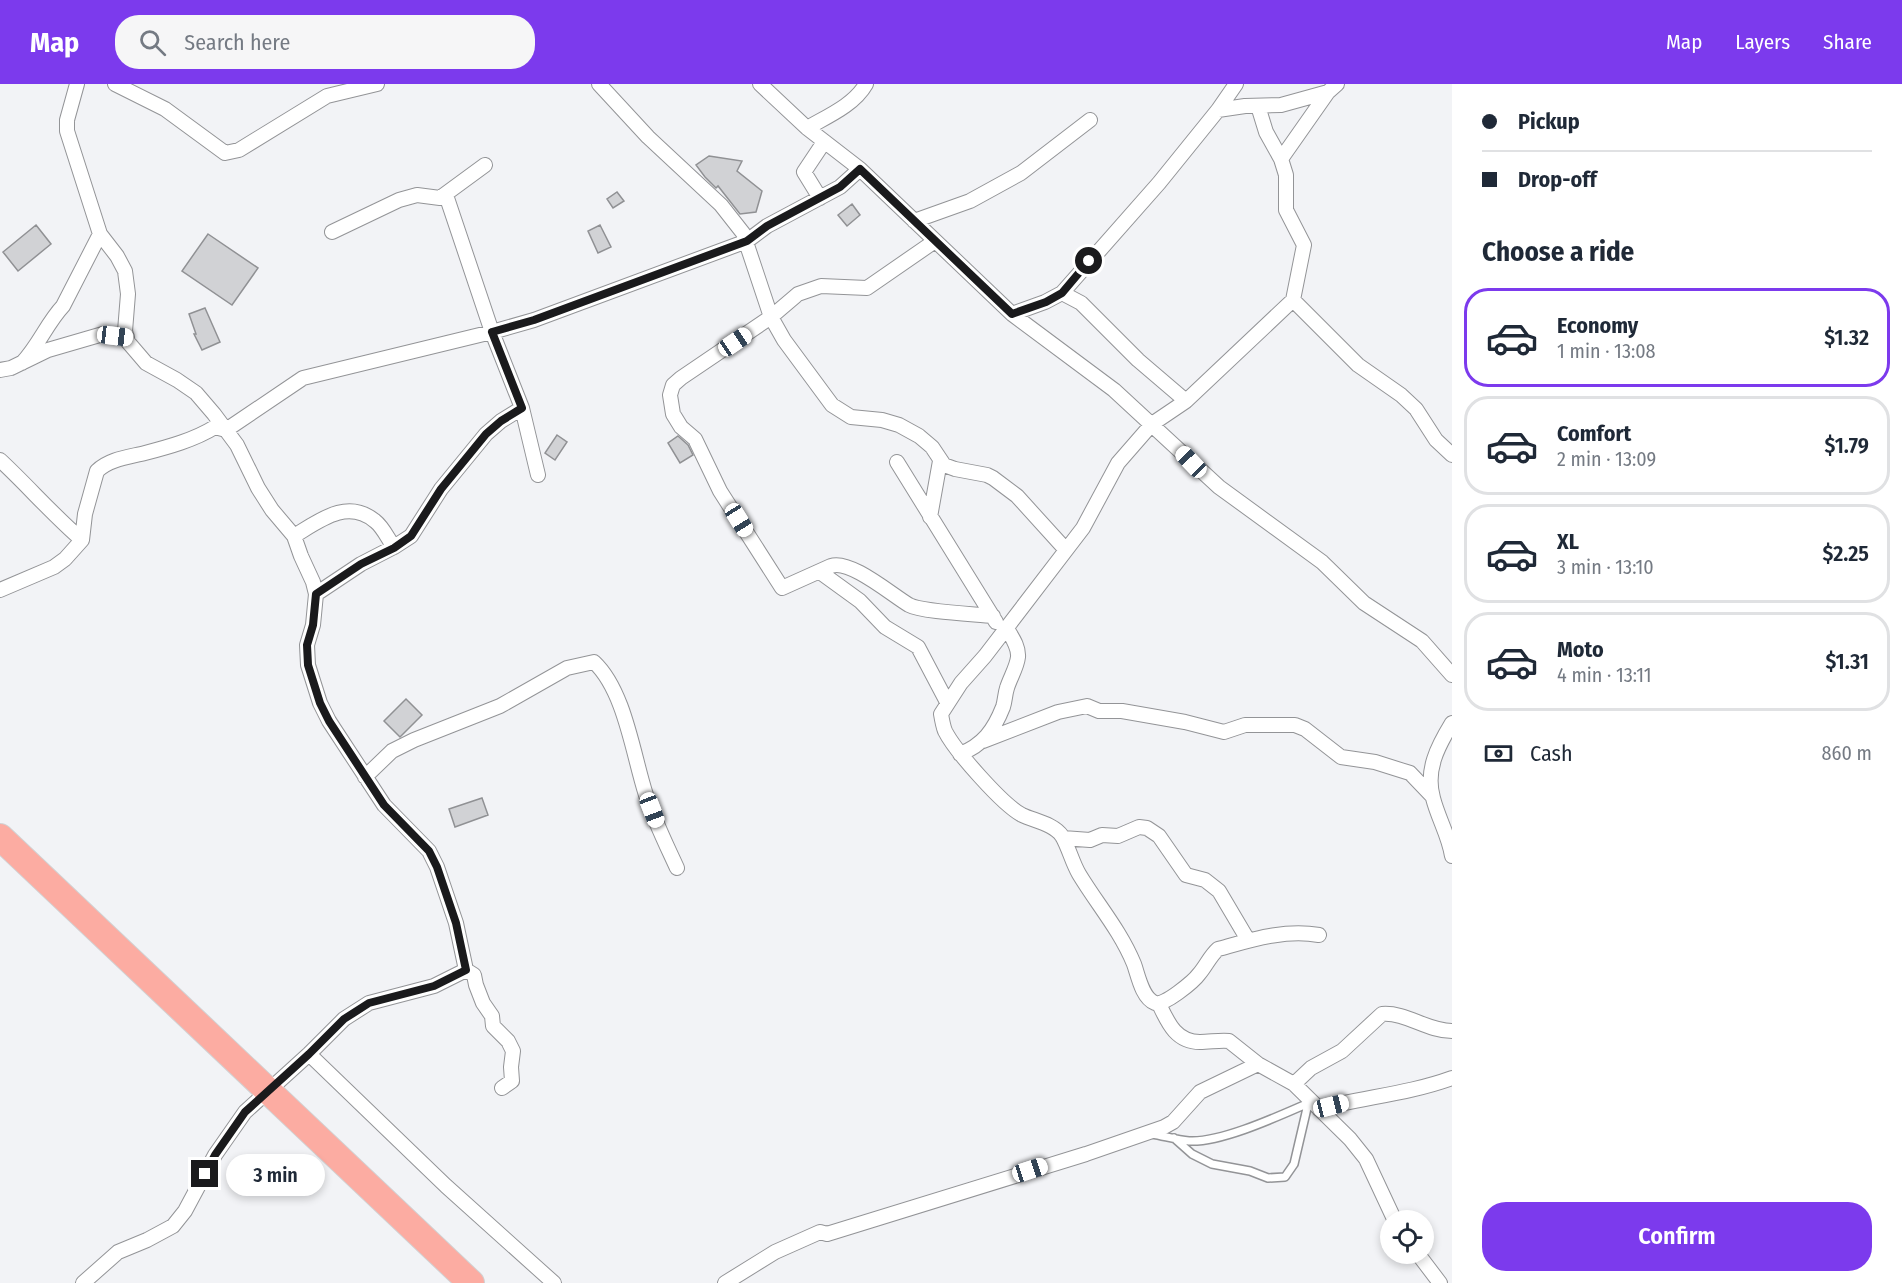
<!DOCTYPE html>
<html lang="en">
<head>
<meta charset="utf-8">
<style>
  :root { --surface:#fff; --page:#f6f6f7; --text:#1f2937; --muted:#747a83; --line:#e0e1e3; --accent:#7c3aed }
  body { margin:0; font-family:"Fira Sans Condensed",sans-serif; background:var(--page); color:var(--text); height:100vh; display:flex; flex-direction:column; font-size:22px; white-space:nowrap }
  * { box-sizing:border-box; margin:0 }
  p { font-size:20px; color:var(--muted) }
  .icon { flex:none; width:33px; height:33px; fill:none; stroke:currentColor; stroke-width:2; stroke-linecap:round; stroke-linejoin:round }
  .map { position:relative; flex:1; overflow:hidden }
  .side { display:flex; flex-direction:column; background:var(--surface); width:450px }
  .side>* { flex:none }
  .hud { display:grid; align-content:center; height:132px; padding:0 30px; background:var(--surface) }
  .buttons { position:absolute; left:1380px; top:1126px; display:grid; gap:12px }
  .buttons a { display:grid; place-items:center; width:54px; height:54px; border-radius:50%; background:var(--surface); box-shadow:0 3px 9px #0003; font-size:30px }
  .end { position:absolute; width:27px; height:27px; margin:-14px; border:8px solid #1a1a1c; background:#fff; box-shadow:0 0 0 3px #fff }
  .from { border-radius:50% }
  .bubble { position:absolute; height:42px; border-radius:21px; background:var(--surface); box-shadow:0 3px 9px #0003; font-size:20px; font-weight:600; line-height:42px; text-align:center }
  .car { position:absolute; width:18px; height:36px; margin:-18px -9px; border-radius:8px; box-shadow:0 0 4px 2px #0007; background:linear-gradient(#fff 24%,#345 0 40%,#fff 0 76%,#345 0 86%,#fff 0) }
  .hud b { display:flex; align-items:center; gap:21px; height:57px; font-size:22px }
  .hud b+b { border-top:2px solid var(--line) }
  .hud i { width:15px; height:15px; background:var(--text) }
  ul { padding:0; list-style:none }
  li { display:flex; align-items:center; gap:18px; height:99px; margin:0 12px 9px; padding:0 18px; border:3px solid var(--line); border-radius:24px }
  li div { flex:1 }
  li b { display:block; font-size:22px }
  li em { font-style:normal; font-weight:600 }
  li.current { border-color:var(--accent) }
  li>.icon { width:54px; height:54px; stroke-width:1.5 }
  h2 { padding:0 30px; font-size:27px; line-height:72px }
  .pay { display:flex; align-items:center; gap:15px; height:66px; padding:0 30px; font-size:22px }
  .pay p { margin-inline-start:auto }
  .action { display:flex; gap:12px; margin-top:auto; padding:12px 30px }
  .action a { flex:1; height:69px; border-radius:24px; background:var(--accent); color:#fff; font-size:24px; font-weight:600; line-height:69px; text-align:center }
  header { display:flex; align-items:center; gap:36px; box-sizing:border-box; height:84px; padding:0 30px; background:var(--accent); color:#fff }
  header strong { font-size:28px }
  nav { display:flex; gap:33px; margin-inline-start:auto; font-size:21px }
  .search { width:420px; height:54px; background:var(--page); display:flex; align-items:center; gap:15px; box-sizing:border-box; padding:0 21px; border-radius:24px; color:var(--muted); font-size:22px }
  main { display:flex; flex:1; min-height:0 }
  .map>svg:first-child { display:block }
</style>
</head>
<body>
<header>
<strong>Map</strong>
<div class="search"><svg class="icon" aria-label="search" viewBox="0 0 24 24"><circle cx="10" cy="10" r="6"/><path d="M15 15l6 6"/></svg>Search here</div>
<nav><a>Map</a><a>Layers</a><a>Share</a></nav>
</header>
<main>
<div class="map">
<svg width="1452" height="1199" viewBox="0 0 1452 1199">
  <rect width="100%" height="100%" fill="#f2f3f6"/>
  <path fill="#d1d2d5" stroke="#909194" stroke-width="1.5" d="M709,72L742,77L737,87L762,107L756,128L740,130L718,102L716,104L705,93L696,81Z
    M617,108L624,117L613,124L607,115Z
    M852,120L860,131L847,142L838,131Z
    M36,141L51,160L18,187L3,168Z
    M600,141L611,163L598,169L588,147Z
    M208,150L258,184L232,221L182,187Z
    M205,224L220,258L202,266L194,250H196L189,230Z
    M557,351L567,358L555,376L545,369Z
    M678,352L688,361L693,371L680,379L668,359Z
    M406,615L422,631L400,653L384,637Z
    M482,714L488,731L455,743L449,725Z"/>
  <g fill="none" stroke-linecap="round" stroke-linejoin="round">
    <g stroke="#939497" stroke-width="10">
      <path id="lane" d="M1152,1050C1164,1052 1177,1056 1189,1057C1221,1059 1281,1031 1311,1018
        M1174,1054L1192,1070L1212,1080L1250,1087L1268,1094L1285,1093L1294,1080L1308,1020"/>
    </g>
    <g stroke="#939497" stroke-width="16">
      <path id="street" d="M77,0L67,36V47L100,150L117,172L125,187L128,210L125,247L128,258L146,279L177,296L196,309L214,330L237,361L258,404L272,426L294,452L301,472L313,498L316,510L313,541L307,561L308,581L320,619L329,637L384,721L429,767L437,783L456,839L466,886L434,902L369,919L344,935L309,970L245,1028L215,1071L185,1127L173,1142L147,1156L118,1168L83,1199
        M115,0L165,25L225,69L239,66L327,12L377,0
        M599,0L648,53L721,121L743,149L771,233L784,256L832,321L851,333L882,336L899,341L919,352L932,363L944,381L955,385L987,391L993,394L1017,412L1066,466
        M760,0L807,44L860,85L1012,230L1114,306L1219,403L1322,478L1364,519L1422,557L1452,591
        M1258,22L1266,48L1281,75L1286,91V126L1304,161L1293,216L1186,317L1152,340L1118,379L1083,444L985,572L961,599L941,630C942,636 943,642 945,647C955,667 1003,721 1022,731C1035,737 1054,740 1062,752C1069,764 1072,778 1079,790C1097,820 1120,846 1134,880C1138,891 1142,914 1155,919C1163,923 1194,897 1199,890C1206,882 1210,872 1218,865C1251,856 1284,845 1319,851
        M1218,26L1245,22L1281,21L1328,8
        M807,44C828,32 854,21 866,0
        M1281,75L1328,8L1337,0
        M446,111L492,248L522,324L538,391
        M820,114L804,88L824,58
        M914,137L970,117L1021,89L1090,36
        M332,148L399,116L417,111L440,114L485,81
        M935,157L867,204L821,202L798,210L771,233L681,294L673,301L670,311L673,330L681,343L695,355L720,407L782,504L831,482C850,475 892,511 909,521C922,528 975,530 993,532
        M1062,209L1081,219L1138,276L1186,317
        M1293,216L1358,281L1401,311L1416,325L1436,356L1452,371
        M1012,230L1045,218L1062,209L1159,99L1218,26L1236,0
        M22,279C39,261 47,239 63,222L100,150
        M0,286L11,284L48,266L103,250L127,253
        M0,376C28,402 53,431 82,456
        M897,378L996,538
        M930,433L940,377
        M294,452C319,437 347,414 375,437C383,443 388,455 394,463
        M820,488L860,517L885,543L918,563L947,618
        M0,506L54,483L65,475L82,456L85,430L97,387C109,375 129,373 145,369C168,363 194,356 215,343L226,346L303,294L492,248L534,236L747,157L767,142L840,103L860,85
        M316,510L361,480L394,463L411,452L441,405L486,350L501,337L522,324
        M1452,639C1438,662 1425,686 1433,714C1438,734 1449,752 1452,772
        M983,657L1058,628L1087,622L1099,627H1122L1185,638L1224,648L1245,641H1295L1305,645L1341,673L1375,678L1410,689L1432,712
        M960,670C983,661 994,646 1003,623C1005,617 1005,610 1007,604C1010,594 1017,583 1018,573C1019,562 1011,552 1006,543
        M365,693L392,667L414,656L500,622L567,584L594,578C625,607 633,671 646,711C654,736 666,760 677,784
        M1063,754L1090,756L1102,751L1118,752L1139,743L1147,744L1159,752L1186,791L1205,796L1219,807L1248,856
        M466,886L474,891L476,901L483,919L492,932L493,942L508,957L513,967L511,983L512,997L502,1004
        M1159,920C1168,939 1176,958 1200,958C1210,958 1220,956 1229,957L1258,980L1294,1000L1350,1055L1366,1075L1395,1137
        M309,970L446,1102L554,1199
        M1294,1000L1311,984L1342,967L1382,930C1406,928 1427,947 1452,947
        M1319,1025C1364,1013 1408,1010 1452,994
        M1418,1170L1440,1199
        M725,1199L775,1168L820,1148L827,1150L1086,1070L1164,1043L1173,1038L1200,1008L1258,980"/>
    </g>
    <g stroke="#d1d1d2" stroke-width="28">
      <path id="highway" d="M0,753L471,1199"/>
    </g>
    <use href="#lane" stroke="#fff" stroke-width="7"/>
    <use href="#street" stroke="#fff" stroke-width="14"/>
    <use href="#highway" stroke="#fcaca2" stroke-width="26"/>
  </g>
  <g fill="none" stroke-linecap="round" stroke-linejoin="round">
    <path stroke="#1a1a1c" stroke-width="8" d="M205,1090L215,1071L245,1028L309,970L344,935L369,919L434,902L466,886L456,839L437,783L429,767L384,721L329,637L320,619L308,581L307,561L313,541L316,510L361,480L394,464L411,452L441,405L486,350L501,337L522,324L492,248L534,236L747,157L767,142L840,103L860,85L1012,230L1046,218L1062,209L1089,177"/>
  </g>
</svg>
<div class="buttons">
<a><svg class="icon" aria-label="locate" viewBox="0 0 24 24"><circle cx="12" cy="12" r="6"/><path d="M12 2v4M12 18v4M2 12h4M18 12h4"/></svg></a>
</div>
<i class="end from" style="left:1089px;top:177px"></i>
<i class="end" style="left:205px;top:1090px"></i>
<div class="bubble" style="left:226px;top:1070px;width:99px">3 min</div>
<i class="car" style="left:115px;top:252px;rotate:97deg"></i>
<i class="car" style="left:735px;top:258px;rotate:56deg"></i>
<i class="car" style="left:1191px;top:378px;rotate:316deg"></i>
<i class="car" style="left:739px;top:436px;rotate:148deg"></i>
<i class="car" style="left:652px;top:726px;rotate:159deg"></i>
<i class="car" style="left:1331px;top:1022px;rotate:76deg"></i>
<i class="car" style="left:1030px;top:1086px;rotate:72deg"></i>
</div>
<section class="side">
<div class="hud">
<b><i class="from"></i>Pickup</b>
<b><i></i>Drop-off</b>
</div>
<h2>Choose a ride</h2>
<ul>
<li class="current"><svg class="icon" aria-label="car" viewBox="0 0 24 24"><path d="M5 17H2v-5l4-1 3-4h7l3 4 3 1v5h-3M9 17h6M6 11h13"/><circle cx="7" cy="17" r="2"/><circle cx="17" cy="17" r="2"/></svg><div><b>Economy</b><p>1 min · 13:08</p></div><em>$1.32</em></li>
<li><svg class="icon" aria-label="car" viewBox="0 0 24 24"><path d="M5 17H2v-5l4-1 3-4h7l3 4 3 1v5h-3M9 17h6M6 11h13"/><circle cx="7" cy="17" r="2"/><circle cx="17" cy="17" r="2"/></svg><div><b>Comfort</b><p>2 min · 13:09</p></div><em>$1.79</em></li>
<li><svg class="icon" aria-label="car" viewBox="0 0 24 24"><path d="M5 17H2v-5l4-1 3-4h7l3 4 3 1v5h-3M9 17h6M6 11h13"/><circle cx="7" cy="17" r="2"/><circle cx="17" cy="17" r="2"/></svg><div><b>XL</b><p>3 min · 13:10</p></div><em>$2.25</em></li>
<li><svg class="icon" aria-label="car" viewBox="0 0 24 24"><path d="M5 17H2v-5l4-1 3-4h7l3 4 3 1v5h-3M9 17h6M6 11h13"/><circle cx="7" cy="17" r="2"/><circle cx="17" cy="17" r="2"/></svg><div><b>Moto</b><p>4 min · 13:11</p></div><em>$1.31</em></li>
</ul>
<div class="pay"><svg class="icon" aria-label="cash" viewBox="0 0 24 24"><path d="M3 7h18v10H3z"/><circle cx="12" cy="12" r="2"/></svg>Cash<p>860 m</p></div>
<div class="action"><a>Confirm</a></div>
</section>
</main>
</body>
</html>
